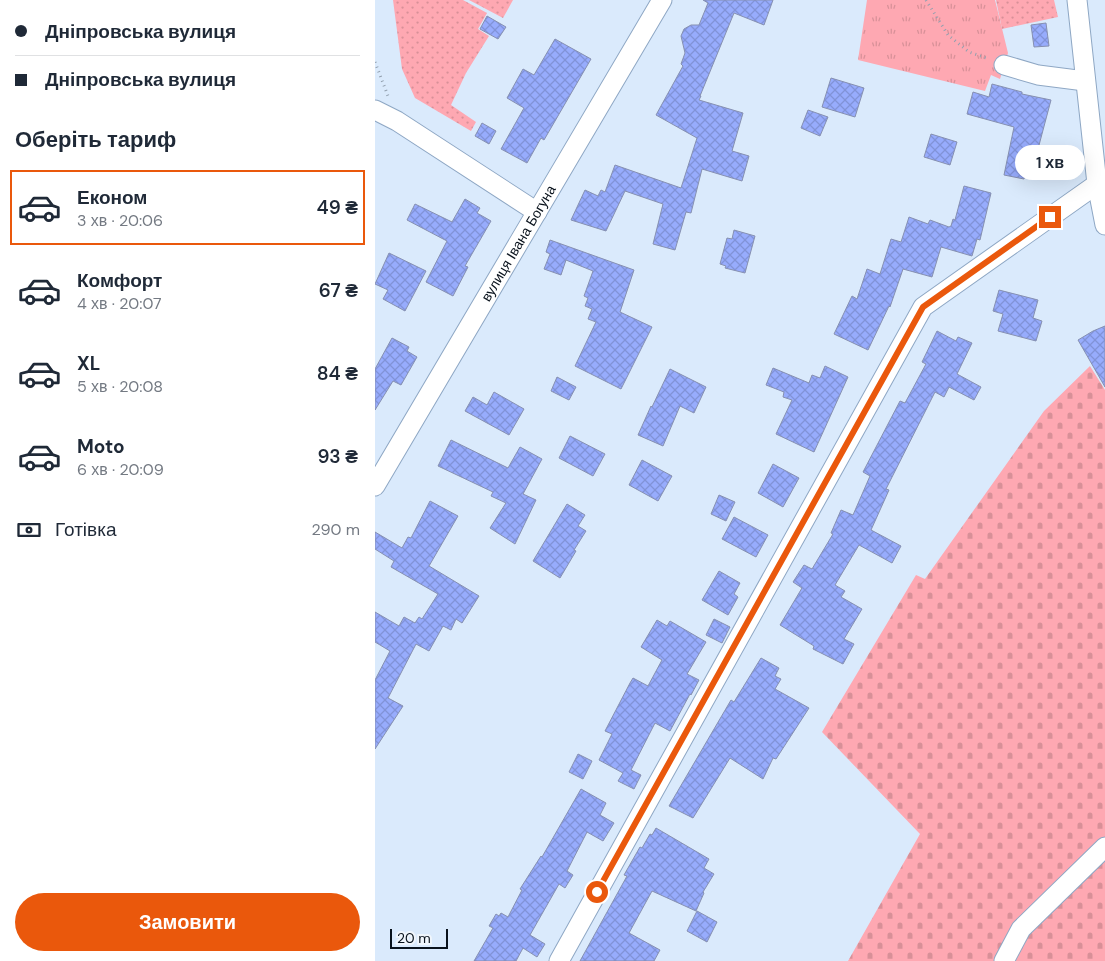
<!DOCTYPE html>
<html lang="uk">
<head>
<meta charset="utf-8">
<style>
  :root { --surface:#fff; --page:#f2f2f3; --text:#1f2937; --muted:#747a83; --line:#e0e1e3; --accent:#ea580c }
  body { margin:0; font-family:"DM Sans",sans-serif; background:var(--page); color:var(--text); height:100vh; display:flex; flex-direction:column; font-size:19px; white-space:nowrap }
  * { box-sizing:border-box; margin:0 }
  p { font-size:16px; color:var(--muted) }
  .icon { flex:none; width:28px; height:28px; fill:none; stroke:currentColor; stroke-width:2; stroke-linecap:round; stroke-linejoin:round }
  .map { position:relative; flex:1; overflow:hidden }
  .details { display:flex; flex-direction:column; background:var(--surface); width:375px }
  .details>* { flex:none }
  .guide { display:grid; align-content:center; height:110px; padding:0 15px; background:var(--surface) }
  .scale { position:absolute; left:15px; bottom:12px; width:58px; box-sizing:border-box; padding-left:5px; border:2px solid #09121c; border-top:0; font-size:14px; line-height:18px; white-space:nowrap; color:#09121c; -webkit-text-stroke:4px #f0f6fc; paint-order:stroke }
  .end { position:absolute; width:22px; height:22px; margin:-11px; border:6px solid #ea580c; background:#fff; box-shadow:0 0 0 2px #fff }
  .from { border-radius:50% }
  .bubble { position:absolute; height:35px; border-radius:18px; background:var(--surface); box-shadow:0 5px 20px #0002; font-size:16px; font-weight:600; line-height:35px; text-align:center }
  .guide b { display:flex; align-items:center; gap:18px; height:48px; font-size:19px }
  .guide b+b { border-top:1px solid var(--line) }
  .guide i { width:12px; height:12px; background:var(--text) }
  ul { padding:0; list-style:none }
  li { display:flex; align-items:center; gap:15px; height:75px; margin:0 10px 8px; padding:0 5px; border:2px solid transparent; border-radius:0px }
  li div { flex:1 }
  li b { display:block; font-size:19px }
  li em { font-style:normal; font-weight:600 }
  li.current { border-color:var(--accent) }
  li>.icon { width:45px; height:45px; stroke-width:1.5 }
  h2 { padding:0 15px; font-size:22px; line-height:60px }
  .pay { display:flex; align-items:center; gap:12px; height:55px; padding:0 15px; font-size:19px }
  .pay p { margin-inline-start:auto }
  .cta { display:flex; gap:10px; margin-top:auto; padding:10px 15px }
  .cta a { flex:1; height:58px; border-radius:30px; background:var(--accent); color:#fff; font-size:20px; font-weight:600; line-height:58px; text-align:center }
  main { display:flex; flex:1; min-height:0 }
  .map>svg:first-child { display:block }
</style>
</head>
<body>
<main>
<section class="details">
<div class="guide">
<b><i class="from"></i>Дніпровська вулиця</b>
<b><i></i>Дніпровська вулиця</b>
</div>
<h2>Оберіть тариф</h2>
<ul>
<li class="current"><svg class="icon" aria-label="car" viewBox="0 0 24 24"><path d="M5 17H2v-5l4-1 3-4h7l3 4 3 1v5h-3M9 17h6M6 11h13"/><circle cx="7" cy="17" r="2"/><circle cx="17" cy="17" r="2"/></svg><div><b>Економ</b><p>3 хв · 20:06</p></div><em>49 ₴</em></li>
<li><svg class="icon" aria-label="car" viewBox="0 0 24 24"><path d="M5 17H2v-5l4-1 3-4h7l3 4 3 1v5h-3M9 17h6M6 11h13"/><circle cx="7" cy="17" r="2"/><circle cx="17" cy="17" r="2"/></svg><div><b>Комфорт</b><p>4 хв · 20:07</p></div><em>67 ₴</em></li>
<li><svg class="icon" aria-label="car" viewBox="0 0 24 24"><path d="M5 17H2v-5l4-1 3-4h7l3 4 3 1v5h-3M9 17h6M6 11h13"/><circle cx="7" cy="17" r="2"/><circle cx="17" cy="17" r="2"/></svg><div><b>XL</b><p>5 хв · 20:08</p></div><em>84 ₴</em></li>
<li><svg class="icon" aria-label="car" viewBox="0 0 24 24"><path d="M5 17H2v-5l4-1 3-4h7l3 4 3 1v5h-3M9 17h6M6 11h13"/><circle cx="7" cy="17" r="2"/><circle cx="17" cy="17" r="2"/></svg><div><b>Moto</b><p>6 хв · 20:09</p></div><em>93 ₴</em></li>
</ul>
<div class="pay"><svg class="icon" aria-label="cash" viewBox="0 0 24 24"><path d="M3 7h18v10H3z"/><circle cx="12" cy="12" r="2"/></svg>Готівка<p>290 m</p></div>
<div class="cta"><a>Замовити</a></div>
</section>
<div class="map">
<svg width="730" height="961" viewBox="0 0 730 961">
  <defs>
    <pattern id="grass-tufts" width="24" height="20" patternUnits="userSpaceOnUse" patternTransform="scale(1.25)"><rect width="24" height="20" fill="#fea8b2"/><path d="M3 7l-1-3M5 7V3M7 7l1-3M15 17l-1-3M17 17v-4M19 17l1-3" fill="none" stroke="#d89098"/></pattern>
    <pattern id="cemetery-stones" width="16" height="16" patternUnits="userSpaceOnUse" patternTransform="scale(1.25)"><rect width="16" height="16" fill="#fea8b2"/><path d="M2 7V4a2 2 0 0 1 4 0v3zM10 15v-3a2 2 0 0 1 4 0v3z" fill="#d89098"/></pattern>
    <pattern id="park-dots" width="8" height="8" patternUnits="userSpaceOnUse" patternTransform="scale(1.25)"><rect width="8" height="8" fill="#fea8b2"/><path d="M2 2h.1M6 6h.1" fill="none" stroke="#d89098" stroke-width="1.8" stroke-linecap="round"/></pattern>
    <pattern id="building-cross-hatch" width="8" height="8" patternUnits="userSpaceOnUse" patternTransform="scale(1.25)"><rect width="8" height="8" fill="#97acfd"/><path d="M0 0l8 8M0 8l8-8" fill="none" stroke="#8193d8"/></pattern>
  </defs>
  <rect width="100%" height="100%" fill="#daeafc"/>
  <path fill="url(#grass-tufts)" d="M492,0H620L633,53L625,79L616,75L610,91L483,60Z"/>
  <path fill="url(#cemetery-stones)" d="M715,366L730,390V961H473L545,834L447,732L541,575L550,579L669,411Z"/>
  <path fill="url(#park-dots)" d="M18,0H88L112,13L103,29L114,36L91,73L76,105L101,122L96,131L40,98L27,69Z
    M94,0H138L128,18Z
    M621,0H679L683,17L627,29Z"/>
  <path fill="url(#building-cross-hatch)" stroke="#8690b1" d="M328,0H398L389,25L359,13L325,96H326L324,100L368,113L357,151L374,156L367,181L327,169L316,213L311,212L300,250L278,244L288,204L250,191L231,231L196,220L210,190L223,196L226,190L230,192L240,165L306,188L322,138L281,115L308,66L306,64L310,53L306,36L309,29L316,25H324L333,3Z
    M112,16L131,27L123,39L105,29Z
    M671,23L674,46L659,47L656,25Z
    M180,39L216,59L169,140L166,138L152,163L126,149L149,108L132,98L148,69L159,75Z
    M456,78L489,88L480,117L447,107Z
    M617,84L647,92V94L676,100L663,149L656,147L649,179L629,175L639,127L592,114L598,92L614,97Z
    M433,110L453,117L445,136L426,128Z
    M107,123L121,131L114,144L100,136Z
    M556,134L582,142L575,165L549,157Z
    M589,186L616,193L605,240L602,239L597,256L566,247L557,277L528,269L515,307L514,306L493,350L459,334L477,296L482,299L492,269L505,274L516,239L526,242L534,217L553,224L555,220L574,227L576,226L578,219L580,220Z
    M90,199L105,208L102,213L116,221L90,266L93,267L78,296L51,282L72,241L32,220L40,204L77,222Z
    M359,230L380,236L370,273L350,268L351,266L345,264L352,238L357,239Z
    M175,240L259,270L245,312L277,327L246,389L200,366L221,322L213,319L217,309L210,306L213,298L209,296L218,271L191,260L186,275L169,269L175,254L171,252Z
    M14,253L51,271L30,311L8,299L13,290L0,284Z
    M624,290L663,300L658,318L667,321L661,341L623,331L628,314L618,311Z
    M730,326V387L703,340L718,331Z
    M562,331L581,341L583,337L597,343L582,374L606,387L599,400L574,387L569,397L560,392L511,489L514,490L496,530L526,546L517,563L484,545L460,585L470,591L466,597L487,609L469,639L479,644L468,664L438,649L439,646L405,625L427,588L418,582L429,565L437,569L458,534L456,533L466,510L478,515L495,476L488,472L525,401L530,403L551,364L547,362Z
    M17,338L34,347L32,351L42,357L26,385L18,381L0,410V369Z
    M450,366L473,377L439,452L401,434L417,400L408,397L409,392L391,385L398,368L434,383L437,375L445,378Z
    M295,369L331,387L319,413L305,406L288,446L263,435L276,406L277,407Z
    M182,377L201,387L194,400L176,391Z
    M119,392L149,409L134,435L90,411L98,397L112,405Z
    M195,436L230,454L218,476L184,458Z
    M76,440L133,468L145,447L167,459L148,494L161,500L140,544L115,528L131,503L116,496L118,492L63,466Z
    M267,460L297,476L283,501L254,485Z
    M398,464L424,478L408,507L383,493Z
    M344,495L360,502L351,521L336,514Z
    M55,501L83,516L54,566L104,596L87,623L81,619L76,630L68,626L54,651L41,644L13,698L28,706L0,749V680L15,651L0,642V612L24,626L29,617L40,623L44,617L47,619L63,594L16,567L19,561L0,549V532L27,548L33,537L36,538Z
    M192,504L210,515L203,526L211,531L199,550L201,551L185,578L158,561Z
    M359,517L393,535L381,557L347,539Z
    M344,571L365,583L359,594L363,597L353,615L327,600Z
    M339,619L355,627L347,643L331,635Z
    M282,620L292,626L295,621L331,642L312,674L324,680L316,695L315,694L295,731L280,723L256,770L266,775L259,789L243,781L248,773L224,760L237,734L230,731L255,683L258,678L273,686L287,660L266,647Z
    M386,658L404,668L400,676L406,679L400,689L434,708L401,759L398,758L388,779L355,758L318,818L294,806L356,700L359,702Z
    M203,754L217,761L208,779L194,772Z
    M206,789L231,803L225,815L239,823L228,841L212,832L192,871L198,875L190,888L184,884L155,935L170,944L162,957L148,948L141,961H99L118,928L114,926L121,914L124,916L126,913L133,917L147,890L145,889L166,856L167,857Z
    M281,828L334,859L329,868L339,874L328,892L329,893L321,911L277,891L254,933L285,950L279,961H205L252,876L249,875L265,847L267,848L275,834L277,835Z
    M322,911L342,922L332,942L312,931Z"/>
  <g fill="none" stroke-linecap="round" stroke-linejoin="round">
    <g stroke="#8ea7c4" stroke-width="21">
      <g id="minor">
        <path d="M702,0L722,184L730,225"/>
        <path d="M629,65L663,75L710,81"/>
        <path d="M0,110L22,121L162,212"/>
        <path id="s1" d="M0,486L287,0"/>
        <path d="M184,961L548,307L722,184"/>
        <path d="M629,961L646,929L730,847"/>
      </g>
    </g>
    <path stroke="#92a0af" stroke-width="3" stroke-dasharray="1 4" stroke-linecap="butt" d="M551,0L573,35L594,52L614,59
      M0,62L13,96"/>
    <use href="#minor" stroke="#fff" stroke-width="19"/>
  </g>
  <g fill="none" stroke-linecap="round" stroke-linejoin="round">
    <path stroke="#ea580c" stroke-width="6" d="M222,892L548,307L675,217"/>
  </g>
  <g text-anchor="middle" stroke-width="5" stroke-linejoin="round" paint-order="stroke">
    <g font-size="14" fill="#09121c" stroke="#f0f6fc">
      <text dy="5" stroke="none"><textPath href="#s1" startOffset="282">вулиця Івана Богуна</textPath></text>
    </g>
  </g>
</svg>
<div class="scale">20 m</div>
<i class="end from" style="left:222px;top:892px"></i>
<i class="end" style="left:675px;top:217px"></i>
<div class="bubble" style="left:640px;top:145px;width:70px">1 хв</div>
</div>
</main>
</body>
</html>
